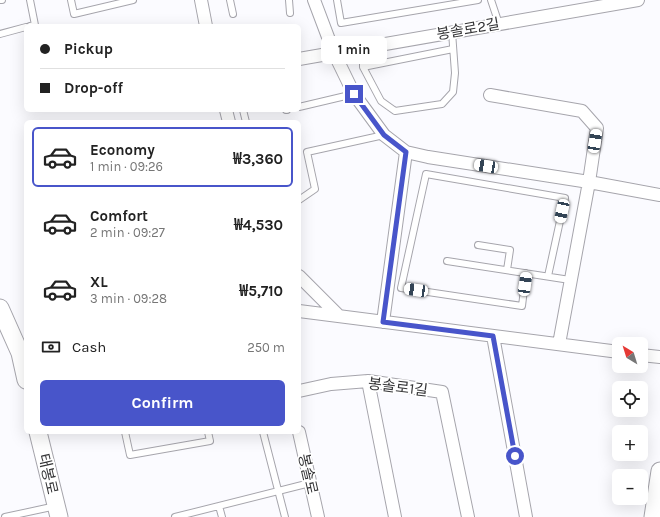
<!DOCTYPE html>
<html lang="en">
<head>
<meta charset="utf-8">
<style>
  :root { --surface:#fff; --page:#f6f6f6; --text:#222; --muted:#767676; --line:#e0e0e0; --accent:#4855ca }
  body { margin:0; font-family:Karla,"Noto Sans KR",sans-serif; background:var(--page); color:var(--text); height:100vh; display:flex; flex-direction:column; font-size:15px; white-space:nowrap }
  * { box-sizing:border-box; margin:0 }
  p { font-size:13px; color:var(--muted) }
  .icon { flex:none; width:22px; height:22px; fill:none; stroke:currentColor; stroke-width:2; stroke-linecap:round; stroke-linejoin:round }
  .map { position:relative; flex:1; overflow:hidden }
  .panel { position:absolute; left:24px; top:120px; width:277px; height:314px; display:flex; flex-direction:column; background:var(--surface); border-radius:6px; box-shadow:0 4px 16px #0002 }
  .panel>* { flex:none }
  .top-card { position:absolute; left:24px; top:24px; width:277px; height:88px; border-radius:6px; box-shadow:0 4px 16px #0002; display:grid; align-content:center; height:88px; padding:0 16px; background:var(--surface) }
  .needle { width:26px; rotate:322deg }
  .fabs { position:absolute; left:612px; top:337px; display:grid; gap:8px }
  .fabs a { display:grid; place-items:center; width:36px; height:36px; border-radius:6px; background:var(--surface); box-shadow:0 4px 16px #0002; font-size:20px }
  .end { position:absolute; width:18px; height:18px; margin:-9px; border:5px solid #4855ca; background:#fff; box-shadow:0 0 0 2px #fff }
  .from { border-radius:50% }
  .bubble { position:absolute; height:28px; border-radius:6px; background:var(--surface); box-shadow:0 4px 16px #0002; font-size:13px; font-weight:700; line-height:28px; text-align:center }
  .car { position:absolute; width:12px; height:24px; margin:-12px -6px; border-radius:5px; box-shadow:0 0 3px 1px #0007; background:linear-gradient(#fff 24%,#345 0 40%,#fff 0 76%,#345 0 86%,#fff 0) }
  .top-card b { display:flex; align-items:center; gap:14px; height:38px; font-size:15px }
  .top-card b+b { border-top:1px solid var(--line) }
  .top-card i { width:10px; height:10px; background:var(--text) }
  ul { padding:7px 0 0; list-style:none }
  li { display:flex; align-items:center; gap:12px; height:60px; margin:0 8px 6px; padding:0 8px; border:2px solid transparent; border-radius:6px }
  li div { flex:1 }
  li b { display:block; font-size:15px }
  li em { font-style:normal; font-weight:700 }
  li.active { border-color:var(--accent) }
  li>.icon { width:36px; height:36px; stroke-width:1.5 }
  .pay { display:flex; align-items:center; gap:10px; height:44px; padding:0 16px; font-size:15px }
  .pay p { margin-inline-start:auto }
  .action { display:flex; gap:8px; margin-top:auto; padding:8px 16px }
  .action a { flex:1; height:46px; border-radius:6px; background:var(--accent); color:#fff; font-size:16px; font-weight:700; line-height:46px; text-align:center }
  .map>svg:first-child { display:block }
</style>
</head>
<body>
<div class="map">
<svg width="660" height="517" viewBox="0 0 660 517">
  <rect width="100%" height="100%" fill="#fbfbff"/>
  <g fill="none" stroke-linecap="round" stroke-linejoin="round">
    <g stroke="#a6a5ac" stroke-width="8">
      <path id="lane" d="M0,0H2
        M30,0L35,25L30,26
        M71,0L74,14L133,0
        M230,0L233,14
        M289,0L290,13
        M337,0L341,23L478,0
        M491,0L499,24
        M0,34L26,27
        M363,48V67L381,101L395,111L442,104L453,92L455,73L452,32
        M363,67L453,49
        M299,107L354,94
        M243,110L246,122
        M286,110H287
        M299,200L315,189L307,152L384,135
        M478,245L510,250L507,270
        M447,261L570,280
        M526,273L522,306L401,288L426,174L565,198L548,276
        M126,432H125L130,455L210,441L208,432
        M263,432L285,517
        M219,506L222,517
        M5,517L56,506
        M175,517L310,483"/>
    </g>
    <g stroke="#a6a5ac" stroke-width="14">
      <path id="street" d="M201,0L206,26
        M314,0L334,53L354,94L384,135L406,152L428,157L589,182L597,128L582,111L490,95
        M299,59L638,0
        M226,110L229,122
        M299,276L339,316
        M299,311L619,352
        M383,322L406,152
        M493,336L526,517
        M559,344L589,182L660,195
        M641,355L660,357
        M368,381L395,517
        M299,391L331,384L368,381L442,392L468,517
        M299,432L318,517"/>
    </g>
    <g stroke="#a6a5ac" stroke-width="19">
      <path id="secondary" d="M0,308L20,353L26,380
        M38,432L59,517
        M653,517L660,471"/>
    </g>
    <use href="#lane" stroke="#fff" stroke-width="6"/>
    <use href="#street" stroke="#fff" stroke-width="12"/>
    <use href="#secondary" stroke="#fff" stroke-width="17"/>
  </g>
  <g fill="none" stroke-linecap="round" stroke-linejoin="round">
    <path stroke="#4855ca" stroke-width="5" d="M354,94L384,135L406,152L383,322L493,336L515,456"/>
  </g>
  <g text-anchor="middle" stroke-width="3.5" stroke-linejoin="round" paint-order="stroke">
    <g font-size="15" fill="#353537" stroke="#fff">
      <text transform="translate(468 29) rotate(-10)" y="5">봉솔로2길</text>
      <text transform="translate(398 387) rotate(7)" y="5">봉솔로1길</text>
      <text transform="translate(48 474) rotate(77)" y="5">태봉로</text>
      <text transform="translate(308 474) rotate(77)" y="5">봉솔로</text>
    </g>
  </g>
</svg>
<div class="fabs">
<a><svg class="needle" viewBox="-14 -14 28 28"><path d="M0-13l5 13h-10z" fill="#e53935"/><path d="M0 13l5-13h-10z" fill="#767676"/></svg></a>
<a><svg class="icon" aria-label="locate" viewBox="0 0 24 24"><circle cx="12" cy="12" r="6"/><path d="M12 2v4M12 18v4M2 12h4M18 12h4"/></svg></a>
<a>+</a>
<a>−</a>
</div>
<i class="end from" style="left:515px;top:456px"></i>
<i class="end" style="left:354px;top:94px"></i>
<div class="bubble" style="left:321px;top:36px;width:66px">1 min</div>
<i class="car" style="left:595px;top:141px;rotate:9deg"></i>
<i class="car" style="left:486px;top:166px;rotate:279deg"></i>
<i class="car" style="left:562px;top:211px;rotate:192deg"></i>
<i class="car" style="left:525px;top:284px;rotate:8deg"></i>
<i class="car" style="left:416px;top:290px;rotate:278deg"></i>
<div class="top-card">
<b><i class="from"></i>Pickup</b>
<b><i></i>Drop-off</b>
</div>
<section class="panel">
<ul>
<li class="active"><svg class="icon" aria-label="car" viewBox="0 0 24 24"><path d="M5 17H2v-5l4-1 3-4h7l3 4 3 1v5h-3M9 17h6M6 11h13"/><circle cx="7" cy="17" r="2"/><circle cx="17" cy="17" r="2"/></svg><div><b>Economy</b><p>1 min · 09:26</p></div><em>₩3,360</em></li>
<li><svg class="icon" aria-label="car" viewBox="0 0 24 24"><path d="M5 17H2v-5l4-1 3-4h7l3 4 3 1v5h-3M9 17h6M6 11h13"/><circle cx="7" cy="17" r="2"/><circle cx="17" cy="17" r="2"/></svg><div><b>Comfort</b><p>2 min · 09:27</p></div><em>₩4,530</em></li>
<li><svg class="icon" aria-label="car" viewBox="0 0 24 24"><path d="M5 17H2v-5l4-1 3-4h7l3 4 3 1v5h-3M9 17h6M6 11h13"/><circle cx="7" cy="17" r="2"/><circle cx="17" cy="17" r="2"/></svg><div><b>XL</b><p>3 min · 09:28</p></div><em>₩5,710</em></li>
</ul>
<div class="pay"><svg class="icon" aria-label="cash" viewBox="0 0 24 24"><path d="M3 7h18v10H3z"/><circle cx="12" cy="12" r="2"/></svg>Cash<p>250 m</p></div>
<div class="action"><a>Confirm</a></div>
</section>
</div>
</body>
</html>
